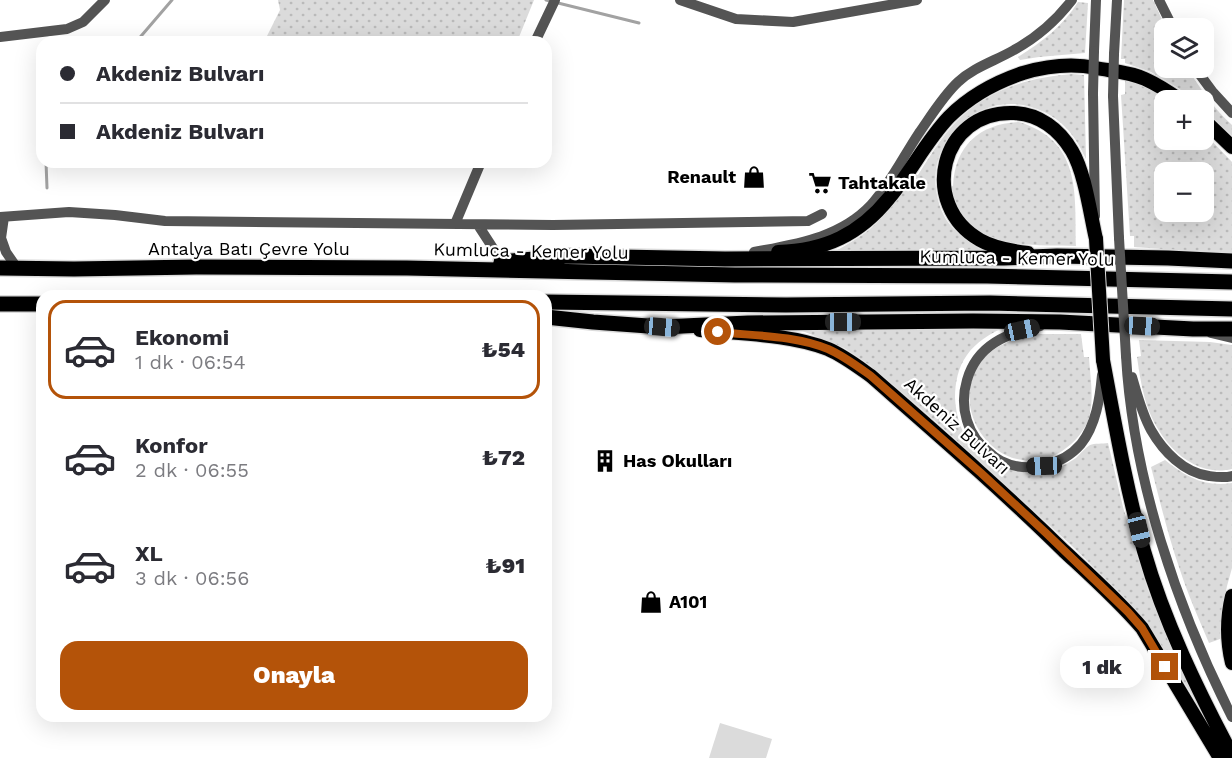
<!DOCTYPE html>
<html lang="tr">
<head>
<meta charset="utf-8">
<style>
  :root { --surface:#fff; --page:#f7f7f7; --text:#2b2b33; --muted:#7c7c81; --line:#e1e1e2; --accent:#b45309 }
  body { margin:0; font-family:"Work Sans",sans-serif; background:var(--page); color:var(--text); height:100vh; display:flex; flex-direction:column; font-size:22px; white-space:nowrap }
  * { box-sizing:border-box; margin:0 }
  p { font-size:20px; color:var(--muted) }
  .icon { flex:none; width:33px; height:33px; fill:none; stroke:currentColor; stroke-width:2; stroke-linecap:round; stroke-linejoin:round }
  .map { position:relative; flex:1; overflow:hidden }
  .sheet { position:absolute; left:36px; top:290px; width:516px; height:432px; display:flex; flex-direction:column; background:var(--surface); border-radius:18px; box-shadow:0 6px 24px #0002 }
  .sheet>* { flex:none }
  .hud { position:absolute; left:36px; top:36px; width:516px; height:132px; border-radius:18px; box-shadow:0 6px 24px #0002; display:grid; align-content:center; height:132px; padding:0 24px; background:var(--surface) }
  .buttons { position:absolute; left:1154px; top:18px; display:grid; gap:12px }
  .buttons a { display:grid; place-items:center; width:60px; height:60px; border-radius:12px; background:var(--surface); box-shadow:0 6px 24px #0002; font-size:30px }
  .end { position:absolute; width:27px; height:27px; margin:-14px; border:8px solid #b45309; background:#fff; box-shadow:0 0 0 3px #fff }
  .from { border-radius:50% }
  .bubble { position:absolute; height:42px; border-radius:18px; background:var(--surface); box-shadow:0 6px 24px #0002; font-size:20px; font-weight:800; line-height:42px; text-align:center }
  .car { position:absolute; width:18px; height:36px; margin:-18px -9px; border-radius:8px; box-shadow:0 0 4px 2px #0007; background:linear-gradient(#222 24%,#8ab4d8 0 40%,#222 0 76%,#8ab4d8 0 86%,#222 0) }
  .hud b { display:flex; align-items:center; gap:21px; height:57px; font-size:22px }
  .hud b+b { border-top:2px solid var(--line) }
  .hud i { width:15px; height:15px; background:var(--text) }
  ul { padding:10px 0 0; list-style:none }
  li { display:flex; align-items:center; gap:18px; height:99px; margin:0 12px 9px; padding:0 12px; border:3px solid transparent; border-radius:18px }
  li div { flex:1 }
  li b { display:block; font-size:22px }
  li em { font-style:normal; font-weight:800 }
  li.selected { border-color:var(--accent) }
  li>.icon { width:54px; height:54px; stroke-width:1.5 }
  .button { display:flex; gap:12px; margin-top:auto; padding:12px 24px }
  .button a { flex:1; height:69px; border-radius:18px; background:var(--accent); color:#fff; font-size:24px; font-weight:800; line-height:69px; text-align:center }
  .map>svg:first-child { display:block }
</style>
</head>
<body>
<div class="map">
<svg width="1232" height="758" viewBox="0 0 1232 758">
  <defs>
    <pattern id="grass-dots" width="8" height="8" patternUnits="userSpaceOnUse" patternTransform="scale(1.5)"><rect width="8" height="8" fill="#dbdbdb"/><path d="M2 2h.1M6 6h.1" fill="none" stroke="#bababa" stroke-width="1.8" stroke-linecap="round"/></pattern>
  </defs>
  <rect width="100%" height="100%" fill="#fff"/>
  <path fill="url(#grass-dots)" fill-rule="evenodd" d="M278,0H534L517,42H264L280,10Z
    M1124,0H1153L1166,28H1164V68H1187C1200,88 1214,109 1232,125V136L1203,108V100H1194L1178,88L1151,72L1125,63V59H1121Z
    M1078,2L1088,3L1085,53L1039,57L1020,60L1018,57C1042,42 1063,26 1078,2Z
    M1072,74L1084,75L1086,159C1076,138 1066,123 1044,112C990,85 929,131 936,189C938,203 942,216 952,227C960,236 971,243 981,250L834,252C846,245 859,238 870,229C888,214 901,193 914,174L918,175C932,153 947,127 969,110C1000,86 1034,77 1072,74Z
    M1125,81C1141,84 1155,90 1168,100H1164V140H1203V132L1232,162V254L1134,247V236H1130L1121,95L1125,94ZM1164,172H1203V212H1164Z
    M1019,122C1081,141 1075,192 1076,246C1041,245 986,249 962,217C956,208 953,197 950,187L953,186C955,146 979,124 1019,122Z
    M1004,327C990,334 976,342 967,355C958,367 955,383 955,398C957,433 973,456 1006,467C1015,470 1024,473 1033,473C1049,474 1064,466 1076,458C1080,454 1085,448 1090,445C1094,443 1103,444 1108,443L1123,507L1148,590L1199,706L1151,631L1137,611L1123,596L1072,546L942,427L871,366L844,348L800,330Z
    M1026,334H1081L1084,357H1089C1090,377 1095,401 1088,421C1082,435 1070,447 1057,454C992,486 936,394 993,350C1003,343 1015,339 1026,334Z
    M1139,340L1210,342L1232,345V469C1189,479 1155,436 1145,399C1141,385 1139,371 1137,357L1141,356Z
    M1165,460C1186,477 1204,487 1232,483V568L1227,586L1222,611L1220,639L1209,643C1199,619 1188,595 1180,570C1168,536 1160,501 1151,467Z"/>
  <path fill="#dbdbdb" d="M720,723L772,739L766,758H709Z"/>
  <g fill="none" stroke-linecap="round" stroke-linejoin="round">
    <path stroke="#a2a2a2" stroke-width="3" d="M546,0L639,23
      M136,42L172,0
      M46,162L47,188"/>
    <g stroke="#dbdbdb" stroke-width="16">
      <path id="major" d="M1203,119L1232,147
        M778,252C825,251 860,234 889,198C911,172 926,141 949,117C970,96 996,82 1023,73C1047,66 1071,63 1096,68C1111,71 1130,72 1145,79C1156,84 1169,92 1180,100
        M1028,253C1012,251 994,248 980,240C918,205 940,110 1014,113C1039,114 1059,129 1072,151C1085,173 1090,213 1096,239
        M700,330C740,334 790,334 828,349C844,356 857,366 871,376C936,433 1002,490 1064,551C1091,576 1118,600 1142,628L1220,758
        M1103,360C1115,424 1126,488 1144,551C1164,621 1198,691 1232,755
        M1232,596C1227,617 1227,642 1232,663"/>
    </g>
    <g stroke="#dbdbdb" stroke-width="18">
      <path id="highway" d="M501,262L568,256L725,259L1004,258L1057,256L1168,258L1232,261
        M0,268L74,269L196,267L407,268L735,275L987,276L1232,282
        M546,302L786,305L990,303L1232,309
        M0,304H42
        M546,317L593,322L662,327L748,323L973,321L1060,322L1193,329H1232"/>
    </g>
    <path stroke="#545454" stroke-width="10" d="M680,0L736,19L793,22L917,0
      M1159,0L1173,28
      M0,37L67,29L83,22L105,0
      M535,42L555,0
      M1094,51L1096,0
      M1114,54L1117,0
      M1195,68L1212,91L1232,113
      M1093,93L1095,216
      M1113,96L1119,238
      M0,217L69,212L115,215L165,221L553,225L808,221L822,214
      M4,217L1,238L6,252L17,268
      M455,224L481,162
      M478,225L502,262
      M754,252C796,244 840,238 871,205C890,184 903,157 919,133C931,116 943,96 958,82C974,67 995,61 1014,50C1038,37 1055,22 1072,0
      M1040,326C1007,333 977,345 967,380C959,407 967,436 990,453C993,456 997,459 1001,461C1027,474 1062,466 1081,444C1096,425 1100,398 1102,375
      M1211,333L1232,338
      M1126,356C1133,479 1177,608 1232,717
      M1132,377C1137,394 1142,414 1151,430C1163,451 1184,473 1209,476C1217,477 1224,478 1232,476"/>
    <use href="#major" stroke="#000" stroke-width="14"/>
    <use href="#highway" stroke="#000" stroke-width="15"/>
    <g stroke="#dbdbdb" stroke-width="16" stroke-linecap="butt">
      <path id="major-bridge" d="M1096,239L1103,360"/>
    </g>
    <path stroke="#545454" stroke-width="10" d="M1093,93L1094,51
      M1113,96L1114,54
      M1119,238L1126,356"/>
    <use href="#major-bridge" stroke="#000" stroke-width="14"/>
  </g>
  <g fill="none" stroke-linecap="round" stroke-linejoin="round">
    <path stroke="#b45309" stroke-width="8" d="M718,332C755,336 793,335 828,349C844,356 857,366 871,376L981,473L1046,533L1128,612L1142,628L1165,667"/>
  </g>
  <defs>
    <g id="shop-bare" transform="scale(1.8)"><path d="M-5-2.5h2.3a2.7 3.5 0 0 1 5.4 0H5L5.5 6h-11ZM-1.5-2.5h3a1.5 2.3 0 0 0-3 0Z" fill="#000" stroke="#fff" stroke-width="2.5" paint-order="stroke"/></g>
    <g id="supermarket-bare" transform="scale(1.8)"><path d="M-6-5.5h2.5l.6 2H6L4.5 2H-2.5L-4.4-4H-6ZM-1.5 3.2a1.3 1.3 0 1 0 .1 0ZM3 3.2a1.3 1.3 0 1 0 .1 0Z" fill="#000" stroke="#fff" stroke-width="2.5" paint-order="stroke"/></g>
    <g id="building-bare" transform="scale(1.8)"><path d="M-4-6H4V6H1V3H-1V6H-4ZM-2.5-4.3h1.7v1.8h-1.7ZM.8-4.3h1.7v1.8H.8ZM-2.5-1h1.7V.8h-1.7ZM.8-1h1.7V.8H.8Z" fill="#000" stroke="#fff" stroke-width="2.5" paint-order="stroke"/></g>
  </defs>
  <g fill-rule="evenodd">
    <use href="#shop-bare" x="754" y="177"/>
    <use href="#supermarket-bare" x="820" y="183"/>
    <use href="#building-bare" x="605" y="461"/>
    <use href="#shop-bare" x="651" y="602"/>
  </g>
  <g text-anchor="middle" stroke-width="4.5" stroke-linejoin="round" paint-order="stroke">
    <g font-size="18" font-weight="bold" fill="#000" stroke="#fff" text-anchor="start">
      <text x="736" y="183" text-anchor="end">Renault</text>
      <text x="838" y="189">Tahtakale</text>
      <text x="623" y="467">Has Okulları</text>
      <text x="669" y="608">A101</text>
    </g>
    <g font-size="18" fill="#000" stroke="#fff">
      <text x="249" y="255">Antalya Batı Çevre Yolu</text>
      <text transform="translate(531 251) rotate(1)" y="6">Kumluca - Kemer Yolu</text>
      <text transform="translate(1017 258) rotate(1)" y="6">Kumluca - Kemer Yolu</text>
      <text transform="translate(957 426) rotate(42)" y="6">Akdeniz Bulvarı</text>
    </g>
  </g>
</svg>
<div class="buttons">
<a><svg class="icon" aria-label="layers" viewBox="0 0 24 24"><path d="M12 4l9 5-9 5-9-5zM3 14l9 5 9-5"/></svg></a>
<a>+</a>
<a>−</a>
</div>
<i class="end from" style="left:718px;top:332px"></i>
<i class="end" style="left:1165px;top:667px"></i>
<div class="bubble" style="left:1060px;top:646px;width:84px">1 dk</div>
<i class="car" style="left:843px;top:322px;rotate:90deg"></i>
<i class="car" style="left:1142px;top:326px;rotate:93deg"></i>
<i class="car" style="left:662px;top:327px;rotate:95deg"></i>
<i class="car" style="left:1022px;top:330px;rotate:78deg"></i>
<i class="car" style="left:1044px;top:466px;rotate:268deg"></i>
<i class="car" style="left:1139px;top:530px;rotate:166deg"></i>
<div class="hud">
<b><i class="from"></i>Akdeniz Bulvarı</b>
<b><i></i>Akdeniz Bulvarı</b>
</div>
<section class="sheet">
<ul>
<li class="selected"><svg class="icon" aria-label="car" viewBox="0 0 24 24"><path d="M5 17H2v-5l4-1 3-4h7l3 4 3 1v5h-3M9 17h6M6 11h13"/><circle cx="7" cy="17" r="2"/><circle cx="17" cy="17" r="2"/></svg><div><b>Ekonomi</b><p>1 dk · 06:54</p></div><em>₺54</em></li>
<li><svg class="icon" aria-label="car" viewBox="0 0 24 24"><path d="M5 17H2v-5l4-1 3-4h7l3 4 3 1v5h-3M9 17h6M6 11h13"/><circle cx="7" cy="17" r="2"/><circle cx="17" cy="17" r="2"/></svg><div><b>Konfor</b><p>2 dk · 06:55</p></div><em>₺72</em></li>
<li><svg class="icon" aria-label="car" viewBox="0 0 24 24"><path d="M5 17H2v-5l4-1 3-4h7l3 4 3 1v5h-3M9 17h6M6 11h13"/><circle cx="7" cy="17" r="2"/><circle cx="17" cy="17" r="2"/></svg><div><b>XL</b><p>3 dk · 06:56</p></div><em>₺91</em></li>
</ul>
<div class="button"><a>Onayla</a></div>
</section>
</div>
</body>
</html>
